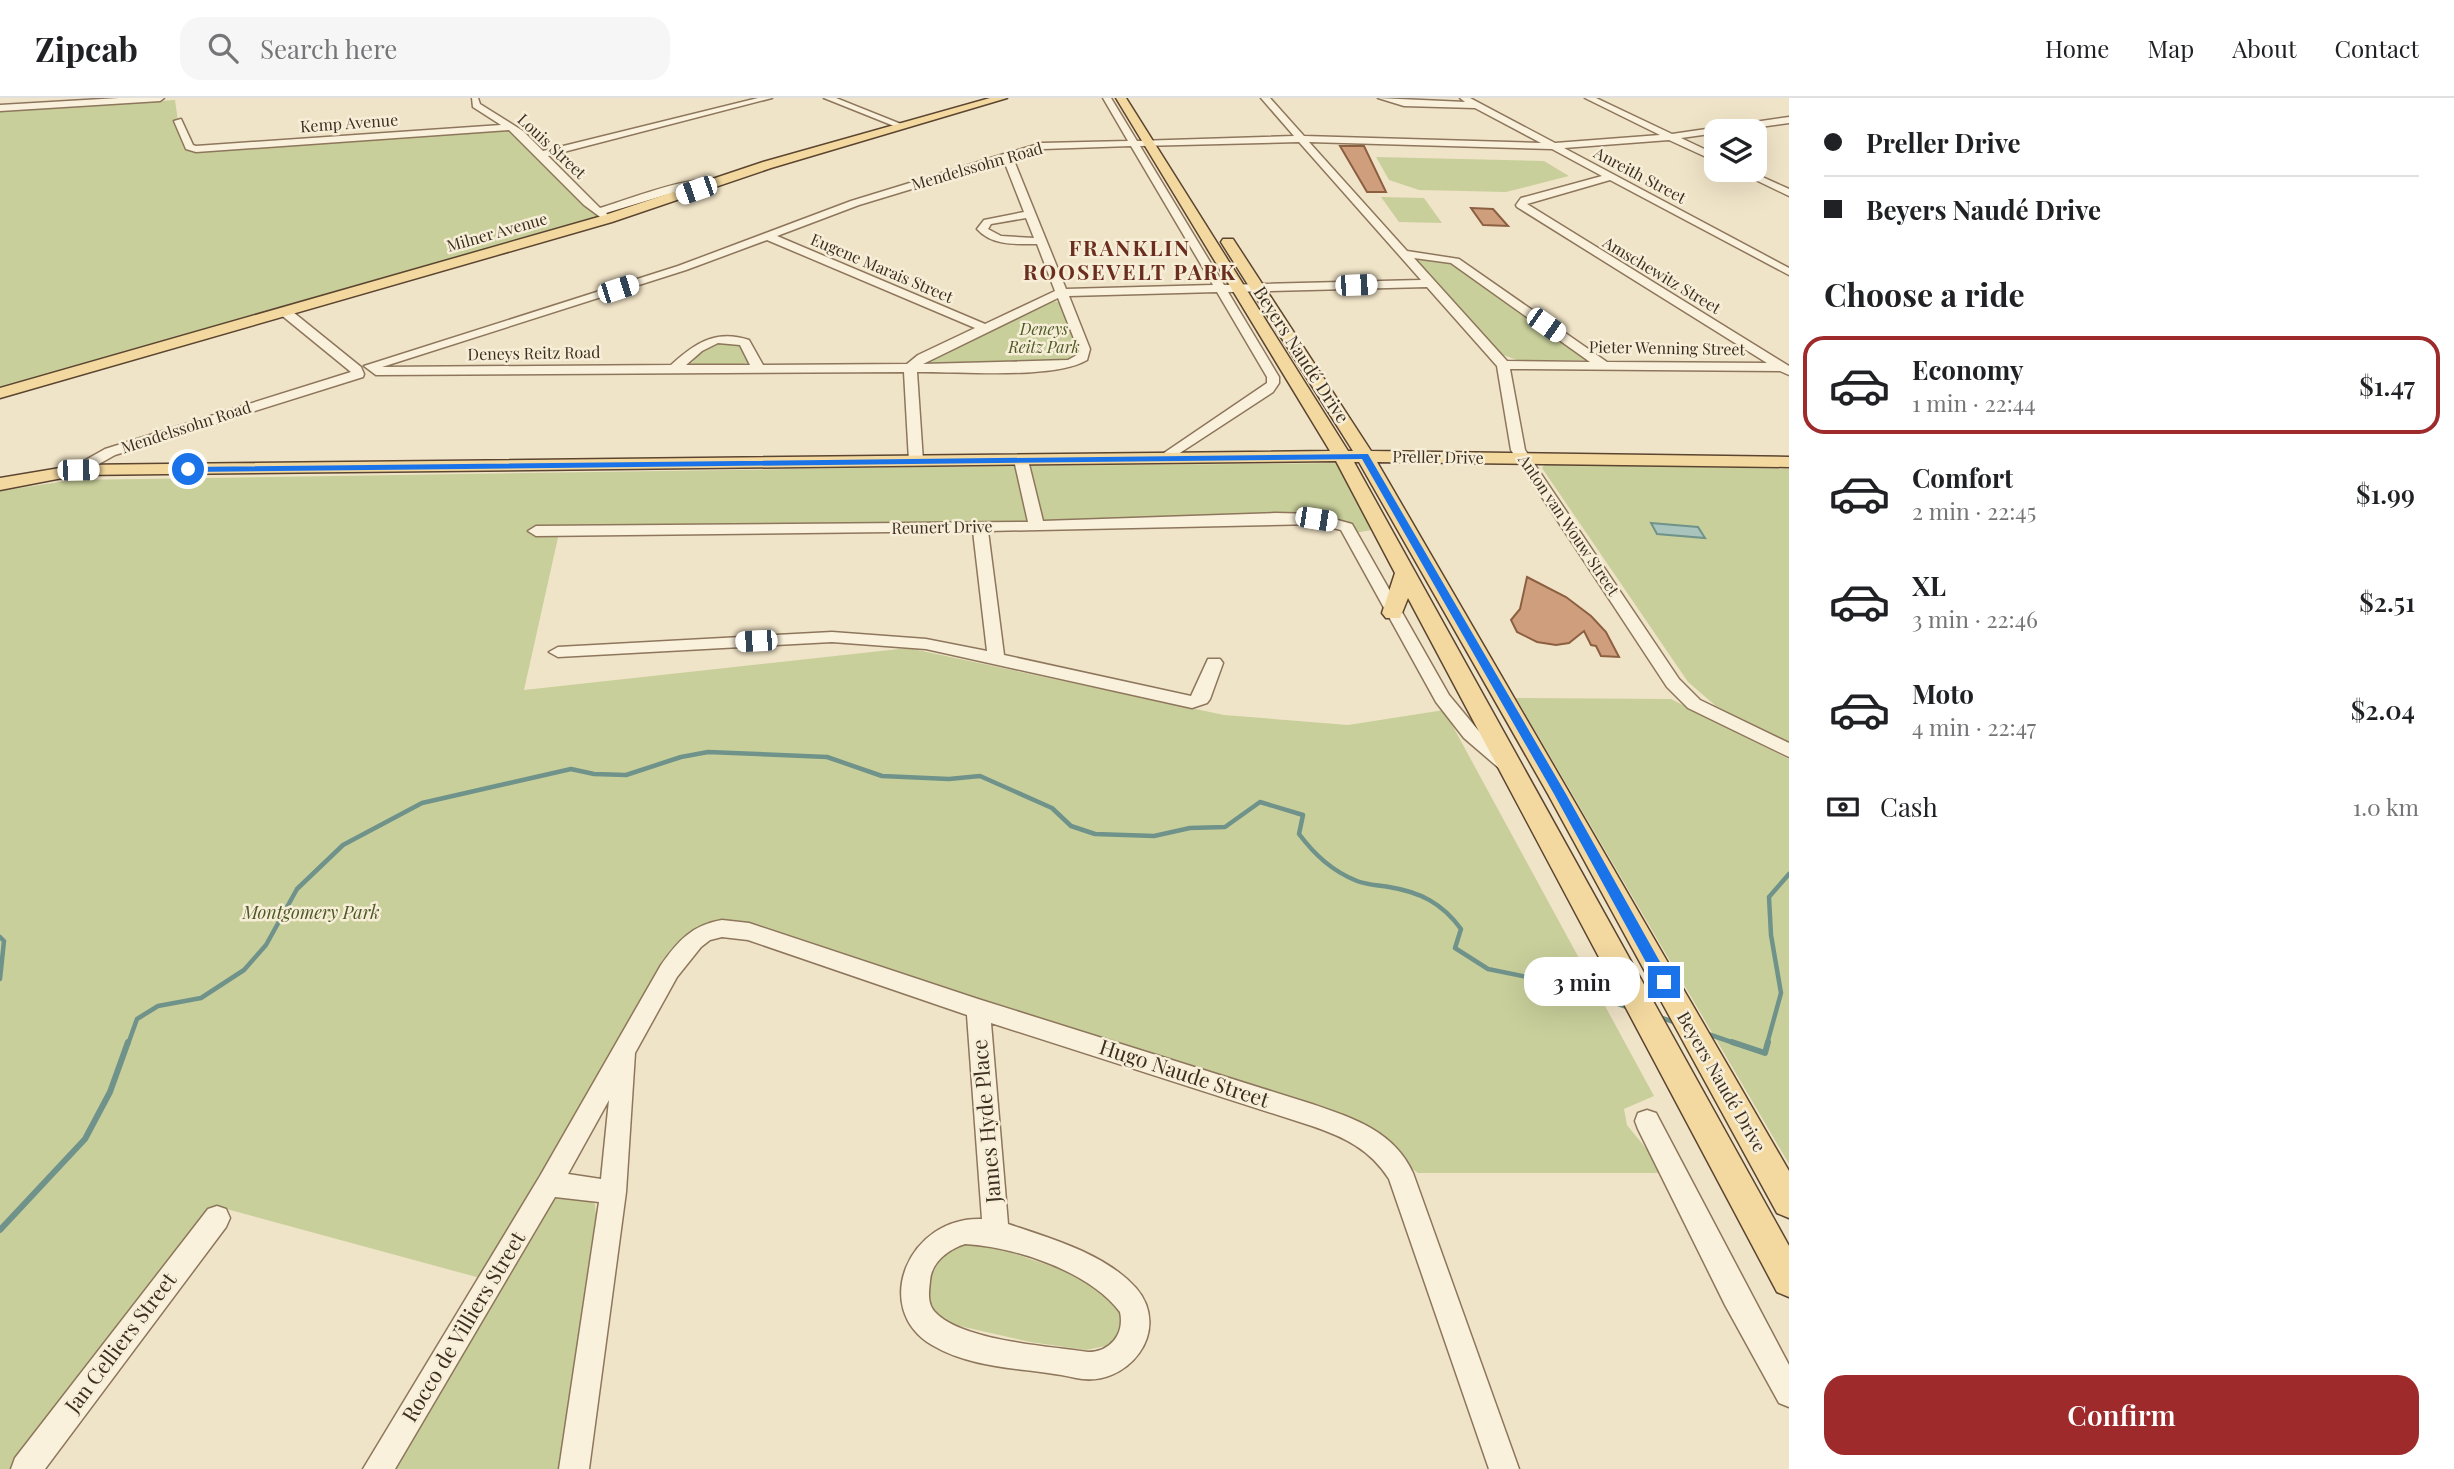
<!DOCTYPE html>
<html lang="en">
<head>
<meta charset="utf-8">
<style>
  :root { --surface:#fff; --page:#f6f6f6; --text:#202124; --muted:#757577; --line:#e0e0e0; --accent:#9e2a2b }
  body { margin:0; font-family:"Playfair Display",serif; background:var(--page); color:var(--text); height:100vh; display:flex; flex-direction:column; font-size:26px; white-space:nowrap }
  * { box-sizing:border-box; margin:0 }
  p { font-size:23px; color:var(--muted) }
  .icon { flex:none; width:38px; height:38px; fill:none; stroke:currentColor; stroke-width:2; stroke-linecap:round; stroke-linejoin:round }
  .map { position:relative; flex:1; overflow:hidden }
  .side { display:flex; flex-direction:column; background:var(--surface); width:665px }
  .side>* { flex:none }
  .hud { display:grid; align-content:center; height:154px; padding:0 35px; background:var(--surface) }
  .controls { position:absolute; left:1704px; top:21px; display:grid; gap:14px }
  .controls a { display:grid; place-items:center; width:63px; height:63px; border-radius:14px; background:var(--surface); box-shadow:0 7px 28px #0002; font-size:35px }
  .end { position:absolute; width:32px; height:32px; margin:-16px; border:9px solid #1a73e8; background:#fff; box-shadow:0 0 0 4px #fff }
  .from { border-radius:50% }
  .bubble { position:absolute; height:49px; border-radius:21px; background:var(--surface); box-shadow:0 7px 28px #0002; font-size:23px; font-weight:600; line-height:49px; text-align:center }
  .car { position:absolute; width:21px; height:42px; margin:-21px -10px; border-radius:9px; box-shadow:0 0 5px 2px #0007; background:linear-gradient(#fff 24%,#345 0 40%,#fff 0 76%,#345 0 86%,#fff 0) }
  .hud b { display:flex; align-items:center; gap:24px; height:66px; font-size:26px }
  .hud b+b { border-top:2px solid var(--line) }
  .hud i { width:18px; height:18px; background:var(--text) }
  ul { padding:0; list-style:none }
  li { display:flex; align-items:center; gap:21px; height:98px; margin:0 14px 10px; padding:0 21px; border:4px solid transparent; border-radius:21px }
  li div { flex:1 }
  li b { display:block; font-size:26px }
  li em { font-style:normal; font-weight:600 }
  li.current { border-color:var(--accent) }
  li>.icon { width:63px; height:63px; stroke-width:1.5 }
  h2 { padding:0 35px; font-size:32px; line-height:84px }
  .pay { display:flex; align-items:center; gap:18px; height:77px; padding:0 35px; font-size:26px }
  .pay p { margin-inline-start:auto }
  .action { display:flex; gap:14px; margin-top:auto; padding:14px 35px }
  .action a { flex:1; height:80px; border-radius:21px; background:var(--accent); color:#fff; font-size:28px; font-weight:600; line-height:80px; text-align:center }
  header { display:flex; align-items:center; gap:42px; box-sizing:border-box; height:98px; padding:0 35px; background:var(--surface); border-bottom:2px solid var(--line) }
  header strong { font-size:33px }
  nav { display:flex; gap:38px; margin-inline-start:auto; font-size:24px }
  .search { width:490px; height:63px; background:var(--page); display:flex; align-items:center; gap:18px; box-sizing:border-box; padding:0 24px; border-radius:21px; color:var(--muted); font-size:26px }
  main { display:flex; flex:1; min-height:0 }
  .map>svg:first-child { display:block }
</style>
</head>
<body>
<header>
<strong>Zipcab</strong>
<div class="search"><svg class="icon" aria-label="search" viewBox="0 0 24 24"><circle cx="10" cy="10" r="6"/><path d="M15 15l6 6"/></svg>Search here</div>
<nav><a>Home</a><a>Map</a><a>About</a><a>Contact</a></nav>
</header>
<main>
<div class="map">
<svg width="1789" height="1371" viewBox="0 0 1789 1371">
  <rect width="100%" height="100%" fill="#f0e4c8"/>
  <path fill="#c9cf9b" d="M175,2L178,23L189,49L512,29L607,121L0,296V13Z
    M1376,59L1544,63L1569,78L1506,94L1419,92L1389,82Z
    M1381,99L1424,100L1442,125L1399,124Z
    M1417,159L1450,162L1586,260L1585,262H1517L1503,257L1415,161Z
    M1051,203L1059,204L1083,251L1078,264L933,268L929,264V261Z
    M715,244H740L750,264L739,267L691,266L706,248Z
    M1343,365L1372,432L1355,435L1305,424L559,435L524,592L908,550L1224,617L1348,627L1444,612L1654,998L1624,1011L1627,1027L1666,1075H1418L1350,1026L747,830L688,845L480,1180L223,1110L25,1371H0V393L72,382L922,369Z
    M1545,366L1789,371V644L1717,609L1688,584L1542,370Z
    M1516,600L1671,601L1789,661V1066Z
    M565,1096L578,1097L595,1106L596,1117L558,1371H395L551,1101Z
    M961,1146L992,1148L1080,1178L1116,1201L1121,1217L1120,1235L1110,1247L1086,1252L1030,1244L942,1224C929,1209 917,1182 933,1164C939,1156 953,1151 961,1146Z"/>
  <path fill="#a9c4bc" stroke="#6f938a" stroke-width="2" d="M1651,425L1698,429L1705,440L1657,436Z"/>
  <g fill="none" stroke-linecap="round" stroke-linejoin="round">
    <path stroke="#6f938a" stroke-width="4.5" d="M0,839L4,843L0,881
      M1659,919L1677,925
      M1705,935L1737,946
      M128,946L137,921L158,908L201,900L244,872L266,847L297,791L343,747L422,705L571,671L594,676L626,677L681,659L708,654L827,659L882,678L949,681L980,678L1052,710L1071,728L1095,736L1154,738L1190,730L1225,729L1260,704L1303,717L1299,736C1315,757 1332,773 1357,783C1367,787 1378,787 1389,789C1420,794 1442,805 1461,831L1455,850L1488,871L1557,885L1627,909
      M1767,946L1781,895L1771,837L1769,799L1789,776"/>
    <path stroke="#6f938a" stroke-width="6" d="M1732,944L1765,955L1768,944
      M0,1132L85,1041L110,994L128,944"/>
  </g>
  <path fill="#cf9f7d" stroke="#8d5f41" stroke-width="2" d="M1340,48H1364L1386,94H1367Z
    M1471,110L1493,111L1508,128L1483,127Z
    M1527,479L1566,499L1591,518L1606,534L1619,559L1601,558L1596,548L1591,547L1584,533L1569,545L1556,547L1537,544L1517,534L1511,522L1520,511Z"/>
  <g fill="none" stroke-linecap="round" stroke-linejoin="round">
    <g stroke="#8d765c" stroke-width="3">
      <path id="minor" d="M119,0H164L160,3L0,13V7Z
        M472,0H478L480,6L523,33L543,53L758,0H772L548,58L600,110C625,103 701,72 721,85L716,88L692,89L606,115L612,121L607,124L584,107L509,32L196,54L186,51L174,23L181,21L193,47L196,48L501,27L473,9Z
        M824,0H836L906,28L899,30Z
        M1103,0H1111L1137,43L1294,38L1261,0H1270L1304,38L1541,45L1475,10L1404,8L1378,0L1465,4L1460,0H1470L1555,45L1660,37L1585,0H1596L1672,36L1789,19V25L1681,40L1717,57V64L1669,42L1564,50L1789,170V177L1610,82L1527,106L1789,268V277L1780,273L1510,271L1525,352L1679,581L1700,602L1789,645V659L1688,610L1667,589L1511,352L1497,268L1427,189L1228,194L1279,279V285L1273,294L1166,364L1161,363V357L1267,285V279L1217,194L1069,198L1090,251L1087,262C1053,282 959,273 917,274L923,363L916,367L909,363L904,274L376,277L364,268L678,168L851,103L1004,56L1042,45L1128,43ZM1299,44L1421,182L1224,187L1140,48ZM1309,44L1552,51L1602,78L1521,100L1516,107L1517,109L1767,265L1607,264L1459,161L1407,153ZM1131,48L1213,187L1066,191L1013,60L1043,51ZM1004,63L1024,114L984,122L977,131C992,148 1016,146 1037,146L1055,193L985,226L777,138L859,107ZM1026,120L1034,140L1001,138L988,131L991,126ZM767,142L975,230L918,257L907,266L763,267L749,242C716,231 695,245 671,267L382,269L686,172ZM1414,160L1451,165L1590,264L1507,263ZM1058,200L1078,251L1077,257L1068,262L923,266ZM718,245L740,247L750,267H686L702,253Z
        M1735,72H1747L1789,91V98Z
        M280,210H288L361,269L364,276L363,279L115,357L83,375H73L71,372L73,369L105,351L351,274L280,216Z
        M1021,358L1028,362L1043,423L1276,415L1316,416L1352,426L1449,597L1478,632L1514,661L1516,666L1514,671H1500L1464,640L1436,604L1341,432L1316,426L988,433L1004,557L1191,598L1208,561H1220L1223,565L1210,601L1207,605L1192,610L926,551L832,544L558,559L549,554L558,549L832,534L926,541L987,553L973,433L536,438L528,433L536,428L1028,424L1014,362Z
        M722,822L749,825L978,901L1312,1006C1353,1020 1394,1033 1413,1075L1519,1371H1489L1389,1081C1370,1051 1344,1039 1312,1028L991,925L1008,1126C1050,1140 1106,1156 1136,1190C1173,1233 1127,1291 1076,1280C1028,1269 976,1273 932,1247C870,1210 909,1118 982,1121L967,917L748,842L722,839L710,842L701,849L677,879L635,955L626,1094L589,1371H559L599,1104L555,1099L395,1371H363L540,1078L661,867C678,843 692,827 722,822ZM609,1002L601,1081L568,1076ZM965,1146C1015,1149 1089,1173 1120,1214C1125,1236 1110,1254 1088,1254C1049,1248 960,1243 934,1213C927,1204 929,1193 930,1183C931,1164 949,1151 965,1146Z
        M1647,1012L1656,1015L1789,1267V1309L1779,1305L1725,1207L1638,1031L1635,1023L1638,1015Z
        M217,1108L226,1111L230,1120L226,1129L45,1371H11L15,1360L208,1111Z"/>
    </g>
    <g stroke="#5b4430" stroke-width="3">
      <path id="major" d="M990,0H1007L771,70L612,124L0,300V290L602,118L763,64Z
        M1116,0H1126L1348,353H1353L1221,144L1223,141H1233L1371,353L1789,359V369L1377,364L1789,1073V1120L1777,1115L1548,696L1359,364H1354L1789,1148V1199L1777,1194L1408,500L1400,520H1386L1382,515L1395,475L1336,363L78,377L0,392V380L78,367L1330,353Z"/>
    </g>
    <use href="#minor" fill="#faf1dc" fill-rule="evenodd"/>
    <use href="#major" fill="#f3d9a0" fill-rule="evenodd"/>
  </g>
  <path fill="#1a73e8" d="M1368,356L1566,696L1669,880V888H1659L1554,696L1362,361L188,374L184,371L188,369Z"/>
  <g text-anchor="middle" stroke-width="5" stroke-linejoin="round" paint-order="stroke">
    <g font-size="16" fill="#3d2e20" stroke="#f7eed8">
      <text transform="translate(349 25) rotate(-4)" y="6">Kemp Avenue</text>
      <text transform="translate(552 48) rotate(43)" y="6">Louis Street</text>
      <text transform="translate(977 68) rotate(-16)" y="6">Mendelssohn Road</text>
      <text transform="translate(1640 77) rotate(28)" y="6">Anreith Street</text>
      <text transform="translate(497 134) rotate(-16)" y="6">Milner Avenue</text>
      <text transform="translate(882 170) rotate(23)" y="6">Eugene Marais Street</text>
      <text transform="translate(1662 177) rotate(31)" y="6">Amschewitz Street</text>
      <text transform="translate(1667 250) rotate(1)" y="6">Pieter Wenning Street</text>
      <text transform="translate(534 255) rotate(-1)" y="6">Deneys Reitz Road</text>
      <text transform="translate(186 329) rotate(-18)" y="6">Mendelssohn Road</text>
      <text transform="translate(1438 359) rotate(1)" y="6">Preller Drive</text>
      <text transform="translate(1569 427) rotate(56)" y="6">Anton van Wouw Street</text>
      <text transform="translate(942 429) rotate(-1)" y="6">Reunert Drive</text>
    </g>
    <g font-size="16" font-style="italic" fill="#4d5a26" stroke="#f7eed8">
      <text x="1044" y="237">Deneys<tspan x="1044" dy="18">Reitz Park</tspan></text>
    </g>
    <g font-size="18" fill="#3d2e20" stroke="#f7eed8">
      <text transform="translate(1301 257) rotate(57)" y="6">Beyers Naudé Drive</text>
      <text transform="translate(1721 984) rotate(60)" y="6">Beyers Naudé Drive</text>
    </g>
    <g font-size="18" font-style="italic" fill="#4d5a26" stroke="#f7eed8">
      <text x="311" y="821">Montgomery Park</text>
    </g>
    <g font-size="21" font-weight="bold" letter-spacing="2" fill="#6b2e1e" stroke="#f7eed8">
      <text x="1130" y="158">FRANKLIN<tspan x="1130" dy="24">ROOSEVELT PARK</tspan></text>
    </g>
    <g font-size="21" fill="#3d2e20" stroke="#f7eed8">
      <text transform="translate(1184 976) rotate(18)" y="7">Hugo Naude Street</text>
      <text transform="translate(987 1023) rotate(-95)" y="7">James Hyde Place</text>
      <text transform="translate(464 1229) rotate(-59)" y="7">Rocco de Villiers Street</text>
      <text transform="translate(121 1245) rotate(-53)" y="7">Jan Celliers Street</text>
    </g>
  </g>
</svg>
<div class="controls">
<a><svg class="icon" aria-label="layers" viewBox="0 0 24 24"><path d="M12 4l9 5-9 5-9-5zM3 14l9 5 9-5"/></svg></a>
</div>
<i class="end from" style="left:188px;top:371px"></i>
<i class="end" style="left:1664px;top:884px"></i>
<div class="bubble" style="left:1524px;top:859px;width:116px">3 min</div>
<i class="car" style="left:696px;top:92px;rotate:251deg"></i>
<i class="car" style="left:1356px;top:187px;rotate:88deg"></i>
<i class="car" style="left:618px;top:191px;rotate:72deg"></i>
<i class="car" style="left:1546px;top:227px;rotate:125deg"></i>
<i class="car" style="left:78px;top:372px;rotate:89deg"></i>
<i class="car" style="left:1316px;top:421px;rotate:99deg"></i>
<i class="car" style="left:756px;top:543px;rotate:267deg"></i>
</div>
<section class="side">
<div class="hud">
<b><i class="from"></i>Preller Drive</b>
<b><i></i>Beyers Naudé Drive</b>
</div>
<h2>Choose a ride</h2>
<ul>
<li class="current"><svg class="icon" aria-label="car" viewBox="0 0 24 24"><path d="M5 17H2v-5l4-1 3-4h7l3 4 3 1v5h-3M9 17h6M6 11h13"/><circle cx="7" cy="17" r="2"/><circle cx="17" cy="17" r="2"/></svg><div><b>Economy</b><p>1 min · 22:44</p></div><em>$1.47</em></li>
<li><svg class="icon" aria-label="car" viewBox="0 0 24 24"><path d="M5 17H2v-5l4-1 3-4h7l3 4 3 1v5h-3M9 17h6M6 11h13"/><circle cx="7" cy="17" r="2"/><circle cx="17" cy="17" r="2"/></svg><div><b>Comfort</b><p>2 min · 22:45</p></div><em>$1.99</em></li>
<li><svg class="icon" aria-label="car" viewBox="0 0 24 24"><path d="M5 17H2v-5l4-1 3-4h7l3 4 3 1v5h-3M9 17h6M6 11h13"/><circle cx="7" cy="17" r="2"/><circle cx="17" cy="17" r="2"/></svg><div><b>XL</b><p>3 min · 22:46</p></div><em>$2.51</em></li>
<li><svg class="icon" aria-label="car" viewBox="0 0 24 24"><path d="M5 17H2v-5l4-1 3-4h7l3 4 3 1v5h-3M9 17h6M6 11h13"/><circle cx="7" cy="17" r="2"/><circle cx="17" cy="17" r="2"/></svg><div><b>Moto</b><p>4 min · 22:47</p></div><em>$2.04</em></li>
</ul>
<div class="pay"><svg class="icon" aria-label="cash" viewBox="0 0 24 24"><path d="M3 7h18v10H3z"/><circle cx="12" cy="12" r="2"/></svg>Cash<p>1.0 km</p></div>
<div class="action"><a>Confirm</a></div>
</section>
</main>
</body>
</html>
